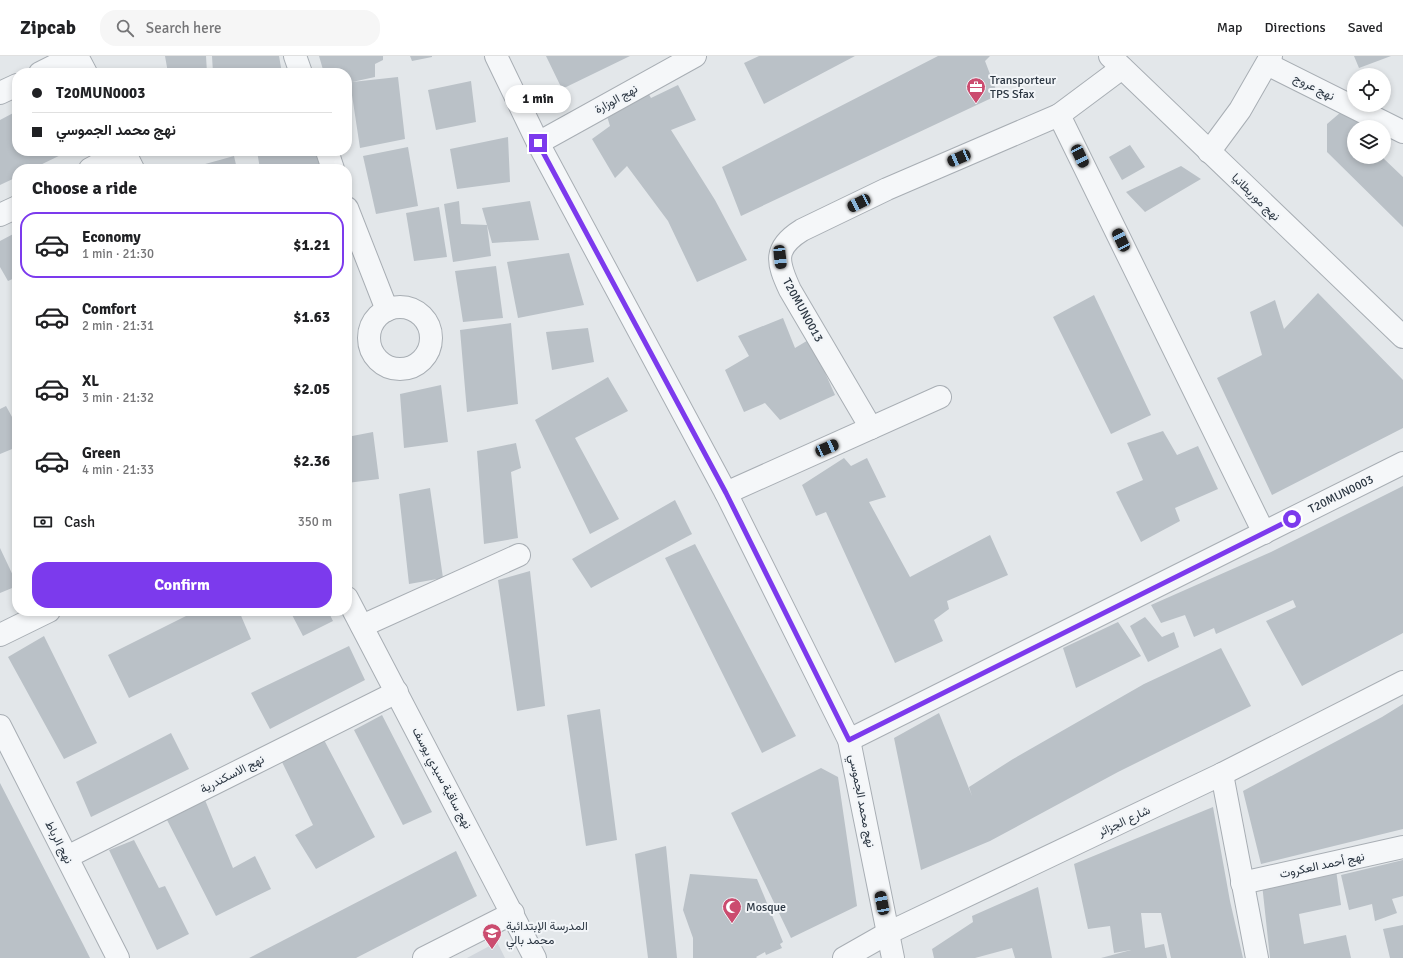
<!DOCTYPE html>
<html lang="en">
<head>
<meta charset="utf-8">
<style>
  :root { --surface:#fff; --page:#f6f6f6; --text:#202124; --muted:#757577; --line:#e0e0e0; --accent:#7c3aed }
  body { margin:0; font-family:Signika,Vazirmatn,sans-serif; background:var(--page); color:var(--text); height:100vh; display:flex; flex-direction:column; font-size:15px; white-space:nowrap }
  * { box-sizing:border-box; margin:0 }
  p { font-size:13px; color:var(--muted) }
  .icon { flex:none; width:22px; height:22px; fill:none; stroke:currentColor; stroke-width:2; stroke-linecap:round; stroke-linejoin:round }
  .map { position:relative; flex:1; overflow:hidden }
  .details { position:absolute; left:12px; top:108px; width:340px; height:452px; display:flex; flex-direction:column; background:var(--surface); border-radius:16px; box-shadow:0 2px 6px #0003 }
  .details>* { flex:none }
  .guide { position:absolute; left:12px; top:12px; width:340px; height:88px; border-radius:16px; box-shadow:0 2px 6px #0003; display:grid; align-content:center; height:88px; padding:0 20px; background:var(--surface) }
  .buttons { position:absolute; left:1347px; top:12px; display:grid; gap:8px }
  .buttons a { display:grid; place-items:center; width:44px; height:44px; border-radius:50%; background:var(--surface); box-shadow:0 2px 6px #0003; font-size:20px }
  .end { position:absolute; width:18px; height:18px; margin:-9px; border:5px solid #7c3aed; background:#fff; box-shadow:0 0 0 2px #fff }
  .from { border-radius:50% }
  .bubble { position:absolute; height:28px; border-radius:14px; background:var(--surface); box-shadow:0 2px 6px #0003; font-size:13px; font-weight:700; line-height:28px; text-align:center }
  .car { position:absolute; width:12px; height:24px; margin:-12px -6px; border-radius:5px; box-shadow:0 0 3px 1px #0007; background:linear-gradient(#222 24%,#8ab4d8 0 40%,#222 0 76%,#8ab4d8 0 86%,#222 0) }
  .guide b { display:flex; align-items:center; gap:14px; height:38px; font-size:15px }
  .guide b+b { border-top:1px solid var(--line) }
  .guide i { width:10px; height:10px; background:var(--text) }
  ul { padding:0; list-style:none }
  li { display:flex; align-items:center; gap:12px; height:66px; margin:0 8px 6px; padding:0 12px; border:2px solid transparent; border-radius:16px }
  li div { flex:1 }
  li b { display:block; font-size:15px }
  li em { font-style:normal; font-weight:700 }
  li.active { border-color:var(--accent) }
  li>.icon { width:36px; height:36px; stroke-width:1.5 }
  h2 { padding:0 20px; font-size:18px; line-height:48px }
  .pay { display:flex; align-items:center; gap:10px; height:44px; padding:0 20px; font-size:15px }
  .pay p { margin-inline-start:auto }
  .primary-button { display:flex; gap:8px; margin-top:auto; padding:8px 20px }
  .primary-button a { flex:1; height:46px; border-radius:16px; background:var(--accent); color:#fff; font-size:16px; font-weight:700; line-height:46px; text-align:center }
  header { display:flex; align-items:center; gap:24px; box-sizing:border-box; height:56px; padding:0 20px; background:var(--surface); border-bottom:1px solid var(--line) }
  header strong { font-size:19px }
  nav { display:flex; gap:22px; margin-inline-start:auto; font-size:14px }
  .search { width:280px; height:36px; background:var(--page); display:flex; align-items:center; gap:10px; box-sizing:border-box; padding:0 14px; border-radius:16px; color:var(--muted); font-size:15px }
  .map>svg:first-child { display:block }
</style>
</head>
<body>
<header>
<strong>Zipcab</strong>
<div class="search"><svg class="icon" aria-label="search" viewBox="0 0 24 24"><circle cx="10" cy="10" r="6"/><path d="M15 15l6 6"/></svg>Search here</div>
<nav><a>Map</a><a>Directions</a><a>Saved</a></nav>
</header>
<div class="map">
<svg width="1403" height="902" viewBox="0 0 1403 902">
  <rect width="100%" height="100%" fill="#e3e7ea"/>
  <path fill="#d1d6dc" d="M497,886L505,902H467Z"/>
  <path fill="#bac1c7" d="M165,0H206L207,17H168Z
    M212,0H279L282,17H213Z
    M319,0H383V4L375,8V21L352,26L398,21L405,83L360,92L350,26H347V17H324Z
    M410,0H432V1L412,5Z
    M546,0H630L562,33Z
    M759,0H855L764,48L744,7Z
    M938,0H990L985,5L998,39L741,160L722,111Z
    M1354,0H1391L1359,12Z
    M471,25L476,66L436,74L428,34Z
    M678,29L696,64L671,74L715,144L747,204L697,226L668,165L627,110L615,122L592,83L610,70L606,57L647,35L651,42Z
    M17,55V95H69L32,113H17V121L0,129V64Z
    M1341,56L1362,69L1360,71H1354V101H1382L1403,121V171L1327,96V68Z
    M508,81L510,126L457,133L450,93Z
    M1130,89L1145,111L1122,124L1109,101Z
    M408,91L418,150L376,158L363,100Z
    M257,95H292L293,97L316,95L321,113H260Z
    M234,100L237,113H199L198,110Z
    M1181,110L1201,123L1145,156L1126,136Z
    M459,145L461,168L487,169L482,152L530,145L539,184L492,187L487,169L491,200L453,206L444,148Z
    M439,151L447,201L414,205L406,157Z
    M17,176V221L8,225L0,211V185Z
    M569,197L584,249L518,262L507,206Z
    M496,210L503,262L463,266L455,215Z
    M1318,237L1403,324V372L1272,439L1217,322L1262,299L1250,256L1275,244L1284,273Z
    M1094,239L1151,359L1111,378L1053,261Z
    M783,262L795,292L810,283L835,339L780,364L765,347L744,356L725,314L749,300L738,280Z
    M511,267L518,348L467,356L460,274Z
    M588,272L594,306L552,314L546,276Z
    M608,321L628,355L575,382L619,463L590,478L535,364Z
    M441,329L448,386L404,392L400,338Z
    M6,350L17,370V391L0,398V353Z
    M1163,375L1177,399L1198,390L1218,433L1175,452L1180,465L1141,486L1116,436L1143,424L1127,387Z
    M373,376L379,423L347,427V381Z
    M516,387L521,412L511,416L518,482L484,488L477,395Z
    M844,402L851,410L867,402L886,441L869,446L910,521L990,479L1008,519L947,545L949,553L934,564L943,585L895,607L826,456L816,460L802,429Z
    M1403,430V577L1302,630L1266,565L1296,551L1293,544L1216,578L1214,572L1194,581L1185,559L1161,567L1151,549L1271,496Z
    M430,432L443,522L409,528L399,438Z
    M675,444L692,478L591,532L572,503Z
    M695,488L796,680L762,697L665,502Z
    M0,492L17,528V530L0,537Z
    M530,515L545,650L517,655L498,524Z
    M196,555H239L251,583L129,642L108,599Z
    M290,555H328L333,565L303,580Z
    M1145,561L1162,581L1174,576L1179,591L1148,606L1130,570Z
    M1118,566L1141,600L1076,632L1063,592Z
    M44,580L97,687L64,703L8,601Z
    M349,590L365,624L270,673L251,637Z
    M1221,592L1251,650L1118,716L990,785L921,814L894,682L939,657L972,740L969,731L1013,703L1144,628Z
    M1403,648V773L1261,808L1243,735L1382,661Z
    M600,653L617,784L586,790L567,659Z
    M382,659L432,756L403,769L354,674Z
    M171,677L189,713L91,761L76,726Z
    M323,682L375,781L316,813L295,779L313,769L281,704Z
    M821,712L838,721L857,850L791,882L731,757Z
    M0,727L83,888L90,902H0Z
    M205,744L233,812L255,800L271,833L216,860L166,762Z
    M1213,751L1230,845L1243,902H1171L1161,857H1141L1145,892L1164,888L1167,902H1101L1131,894L1114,897L1110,870L1088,873L1074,808Z
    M134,784L159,832L165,830L189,878L157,894L109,794Z
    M666,790L677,902H648L635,798Z
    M456,795L477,840L356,902H249Z
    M1403,804V840L1392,843L1397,857L1375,865L1372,848L1349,854L1341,819Z
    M1336,814L1341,849L1299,858L1304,888L1346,879L1351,902H1270L1262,828Z
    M690,818L757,823L783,886L780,888L782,892L766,899L765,896L756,901L757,902H693V882L683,854Z
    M1038,831L1052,902H1015L1012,892L975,902H934L932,893L973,866L972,860Z
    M1403,869V902H1390L1383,873Z"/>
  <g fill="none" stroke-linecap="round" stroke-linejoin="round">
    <g stroke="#a8aeb4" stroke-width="24">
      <g id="minor">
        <path d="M77,0L86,17"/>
        <path d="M295,0L301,17"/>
        <path d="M496,0L538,87L726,437L849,684L893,902"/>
        <path d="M1110,0L1403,281"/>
        <path d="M1267,8L1403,76"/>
        <path d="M40,17L74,0"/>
        <path d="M0,37L17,29"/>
        <path d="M1059,59L1264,477"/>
        <path d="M538,87L695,0"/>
        <path d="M124,95L133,113"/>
        <path d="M327,95L333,113"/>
        <path d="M1209,96L1240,54L1271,0"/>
        <path d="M90,113L124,95"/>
        <path d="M347,152L387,254"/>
        <path d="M0,159L17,151"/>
        <circle cx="400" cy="282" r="31"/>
        <path d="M871,372L790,234C777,206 773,192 802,174L887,133L1059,59L1122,12"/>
        <path d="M726,437L940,341"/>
        <path d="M347,542L535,902"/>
        <path d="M362,570L519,499"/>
        <path d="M0,579L49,555"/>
        <path d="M0,670L118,902"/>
        <path id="s1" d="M849,684L1403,407"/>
        <path d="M1222,718L1257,902"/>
        <path d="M67,801L397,636"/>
        <path d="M1242,827L1403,791"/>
        <path d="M424,902L513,857"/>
        <path d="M844,902L888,877L1222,718L1403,626"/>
      </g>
    </g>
    <use href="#minor" stroke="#f5f7f9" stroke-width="22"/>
  </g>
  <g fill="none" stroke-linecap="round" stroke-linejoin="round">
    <path stroke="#7c3aed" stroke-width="5" d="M538,87L726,437L849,684L1292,463"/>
  </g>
  <defs>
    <g id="office-pin" transform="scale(1)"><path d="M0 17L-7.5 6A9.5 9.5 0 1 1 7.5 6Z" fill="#cb4c6f" stroke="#f2f5f8"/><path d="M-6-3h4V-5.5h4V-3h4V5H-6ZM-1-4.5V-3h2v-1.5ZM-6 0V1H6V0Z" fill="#fff"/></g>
    <g id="mosque-pin" transform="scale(1)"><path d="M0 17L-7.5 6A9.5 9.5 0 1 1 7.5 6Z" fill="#cb4c6f" stroke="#f2f5f8"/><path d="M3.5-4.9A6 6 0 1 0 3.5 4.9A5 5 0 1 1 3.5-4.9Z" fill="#fff"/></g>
    <g id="school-pin" transform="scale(1)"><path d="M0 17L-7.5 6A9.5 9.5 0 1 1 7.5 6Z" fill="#cb4c6f" stroke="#f2f5f8"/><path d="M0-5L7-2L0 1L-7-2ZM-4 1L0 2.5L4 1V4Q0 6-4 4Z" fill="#fff"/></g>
  </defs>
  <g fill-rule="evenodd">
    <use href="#office-pin" x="976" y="31"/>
    <use href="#mosque-pin" x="732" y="851"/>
    <use href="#school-pin" x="492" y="877"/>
  </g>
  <g text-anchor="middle" stroke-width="4" stroke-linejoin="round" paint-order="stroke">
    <g font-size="12" fill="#2b3642" stroke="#f2f5f8" text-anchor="start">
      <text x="990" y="28">Transporteur<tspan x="990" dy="14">TPS Sfax</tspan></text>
      <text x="746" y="855">Mosque</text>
      <text x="506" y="874">المدرسة الإبتدائية<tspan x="506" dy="14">محمد بالي</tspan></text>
    </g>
    <g font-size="12" fill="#2b3642" stroke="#f2f5f8">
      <text transform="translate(1314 31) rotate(27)" y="4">نهج عروج</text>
      <text transform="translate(616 43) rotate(-29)" y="4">نهج الوزارة</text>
      <text transform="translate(1256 141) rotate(44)" y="4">نهج موريطانيا</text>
      <text transform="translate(803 254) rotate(61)" y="4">T20MUN0013</text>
      <text dy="4" stroke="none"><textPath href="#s1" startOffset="550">T20MUN0003</textPath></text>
      <text transform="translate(232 718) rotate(-27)" y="4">نهج الاسكندرية</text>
      <text transform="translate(442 722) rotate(62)" y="4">نهج ساقية سيدي يوسف</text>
      <text transform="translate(862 745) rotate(79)" y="4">نهج محمد الجموسي</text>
      <text transform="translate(1124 765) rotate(-25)" y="4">شارع الجزائر</text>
      <text transform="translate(59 786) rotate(63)" y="4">نهج الرباط</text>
      <text transform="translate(1322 809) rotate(-12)" y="4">نهج أحمد العكروت</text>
    </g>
  </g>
</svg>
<div class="buttons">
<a><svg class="icon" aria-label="locate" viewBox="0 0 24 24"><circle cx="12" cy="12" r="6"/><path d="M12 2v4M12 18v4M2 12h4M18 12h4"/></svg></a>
<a><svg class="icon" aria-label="layers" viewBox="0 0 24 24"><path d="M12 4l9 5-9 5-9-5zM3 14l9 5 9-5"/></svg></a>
</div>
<i class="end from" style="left:1292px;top:463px"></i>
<i class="end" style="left:538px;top:87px"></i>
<div class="bubble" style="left:505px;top:29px;width:66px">1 min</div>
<i class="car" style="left:1080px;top:100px;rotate:154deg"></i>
<i class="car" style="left:959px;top:102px;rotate:247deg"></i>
<i class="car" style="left:859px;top:147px;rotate:244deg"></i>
<i class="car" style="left:1121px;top:184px;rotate:334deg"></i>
<i class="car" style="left:780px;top:201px;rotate:174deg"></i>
<i class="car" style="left:827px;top:392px;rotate:66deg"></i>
<i class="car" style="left:882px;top:847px;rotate:349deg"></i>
<div class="guide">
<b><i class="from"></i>T20MUN0003</b>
<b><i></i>نهج محمد الجموسي</b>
</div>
<section class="details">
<h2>Choose a ride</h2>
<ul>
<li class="active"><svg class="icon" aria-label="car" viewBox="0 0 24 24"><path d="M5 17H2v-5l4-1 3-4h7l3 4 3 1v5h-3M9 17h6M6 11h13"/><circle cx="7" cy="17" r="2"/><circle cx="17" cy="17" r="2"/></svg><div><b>Economy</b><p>1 min · 21:30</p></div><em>$1.21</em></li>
<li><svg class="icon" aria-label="car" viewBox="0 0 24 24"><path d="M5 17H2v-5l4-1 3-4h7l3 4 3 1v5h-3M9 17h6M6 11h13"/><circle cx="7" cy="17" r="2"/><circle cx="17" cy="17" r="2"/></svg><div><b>Comfort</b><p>2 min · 21:31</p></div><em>$1.63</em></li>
<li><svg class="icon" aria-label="car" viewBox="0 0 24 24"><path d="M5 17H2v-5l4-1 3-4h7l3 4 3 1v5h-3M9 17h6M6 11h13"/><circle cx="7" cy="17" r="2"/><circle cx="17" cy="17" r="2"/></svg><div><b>XL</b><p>3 min · 21:32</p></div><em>$2.05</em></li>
<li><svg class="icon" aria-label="car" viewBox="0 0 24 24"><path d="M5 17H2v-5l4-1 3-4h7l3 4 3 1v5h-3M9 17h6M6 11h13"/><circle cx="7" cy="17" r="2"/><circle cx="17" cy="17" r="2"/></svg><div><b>Green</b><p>4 min · 21:33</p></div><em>$2.36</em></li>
</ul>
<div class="pay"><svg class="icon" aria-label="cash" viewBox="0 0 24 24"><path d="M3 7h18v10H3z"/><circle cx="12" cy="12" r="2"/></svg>Cash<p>350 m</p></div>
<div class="primary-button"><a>Confirm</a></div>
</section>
</div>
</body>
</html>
